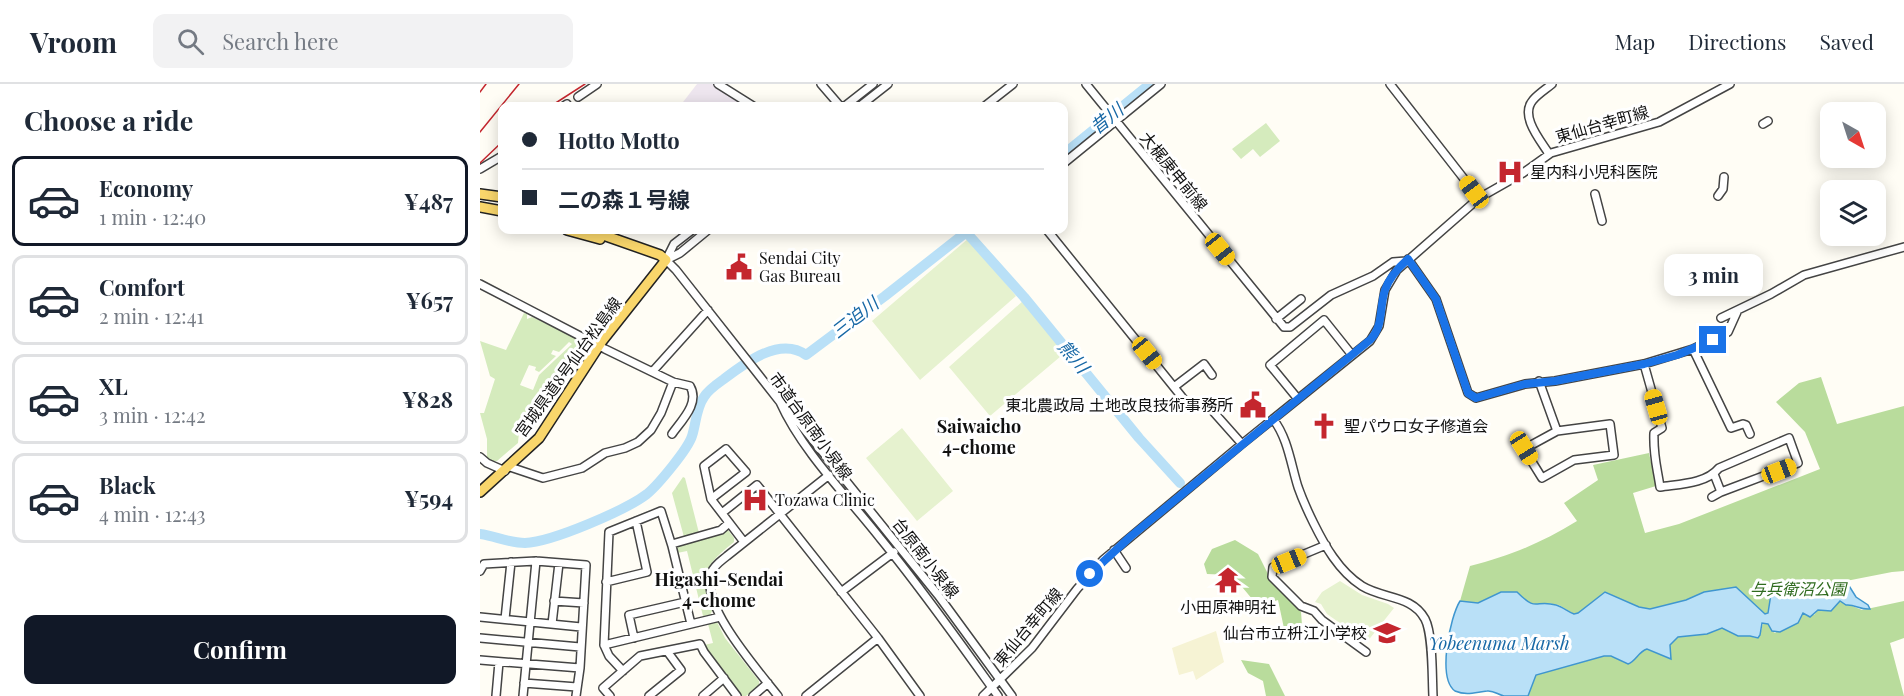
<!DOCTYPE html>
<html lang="en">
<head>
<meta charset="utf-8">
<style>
  :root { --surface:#fff; --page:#f2f2f3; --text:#1f2937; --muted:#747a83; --line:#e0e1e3; --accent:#111827 }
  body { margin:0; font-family:"Playfair Display","Noto Sans JP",serif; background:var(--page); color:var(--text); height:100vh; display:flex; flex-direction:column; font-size:22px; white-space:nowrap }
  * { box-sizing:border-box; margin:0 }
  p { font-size:20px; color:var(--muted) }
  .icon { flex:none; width:33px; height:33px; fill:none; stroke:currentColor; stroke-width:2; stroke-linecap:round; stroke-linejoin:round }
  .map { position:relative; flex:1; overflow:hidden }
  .sheet { display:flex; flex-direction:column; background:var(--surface); width:480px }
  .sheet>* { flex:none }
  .hud { position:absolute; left:18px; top:18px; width:570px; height:132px; border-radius:12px; box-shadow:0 3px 15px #0003; display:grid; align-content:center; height:132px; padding:0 24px; background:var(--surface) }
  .needle { width:39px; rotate:141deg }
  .controls { position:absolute; left:1340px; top:18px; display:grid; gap:12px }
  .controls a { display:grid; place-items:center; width:66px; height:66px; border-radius:12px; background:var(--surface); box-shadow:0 3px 15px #0003; font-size:30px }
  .end { position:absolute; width:27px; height:27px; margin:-14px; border:8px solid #1a73e8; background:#fff; box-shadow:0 0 0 3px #fff }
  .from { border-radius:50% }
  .bubble { position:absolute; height:42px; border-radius:12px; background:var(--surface); box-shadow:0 3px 15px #0003; font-size:20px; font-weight:700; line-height:42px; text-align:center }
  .car { position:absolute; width:18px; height:36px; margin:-18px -9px; border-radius:8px; box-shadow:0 0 4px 2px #0007; background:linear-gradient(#f5c518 24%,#345 0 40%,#f5c518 0 76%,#345 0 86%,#f5c518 0) }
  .hud b { display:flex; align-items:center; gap:21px; height:57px; font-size:22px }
  .hud b+b { border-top:2px solid var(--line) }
  .hud i { width:15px; height:15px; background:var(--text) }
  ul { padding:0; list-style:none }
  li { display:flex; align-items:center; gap:18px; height:90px; margin:0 12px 9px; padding:0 12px; border:3px solid var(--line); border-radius:12px }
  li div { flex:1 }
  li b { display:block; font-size:22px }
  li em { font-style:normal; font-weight:700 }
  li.active { border-color:var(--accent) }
  li>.icon { width:54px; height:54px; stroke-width:1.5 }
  h2 { padding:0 24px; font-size:27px; line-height:72px }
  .cta { display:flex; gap:12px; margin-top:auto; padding:12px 24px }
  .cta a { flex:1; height:69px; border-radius:12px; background:var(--accent); color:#fff; font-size:24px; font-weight:700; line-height:69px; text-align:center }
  header { display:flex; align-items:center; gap:36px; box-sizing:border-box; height:84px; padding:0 30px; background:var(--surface); border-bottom:2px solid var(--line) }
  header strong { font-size:28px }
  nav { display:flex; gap:33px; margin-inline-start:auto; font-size:21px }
  .search { width:420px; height:54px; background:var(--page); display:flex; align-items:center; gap:15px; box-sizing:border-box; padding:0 21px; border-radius:12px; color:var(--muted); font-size:22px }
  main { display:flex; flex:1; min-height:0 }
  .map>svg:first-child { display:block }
</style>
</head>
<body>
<header>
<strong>Vroom</strong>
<div class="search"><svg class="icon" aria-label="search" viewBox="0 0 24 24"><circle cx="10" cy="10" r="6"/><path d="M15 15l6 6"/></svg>Search here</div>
<nav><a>Map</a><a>Directions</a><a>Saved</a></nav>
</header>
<main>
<section class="sheet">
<h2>Choose a ride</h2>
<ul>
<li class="active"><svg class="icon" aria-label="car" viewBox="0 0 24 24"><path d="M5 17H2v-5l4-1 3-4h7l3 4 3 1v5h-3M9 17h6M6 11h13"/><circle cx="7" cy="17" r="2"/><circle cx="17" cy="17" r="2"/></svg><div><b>Economy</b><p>1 min · 12:40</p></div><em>¥487</em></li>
<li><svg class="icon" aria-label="car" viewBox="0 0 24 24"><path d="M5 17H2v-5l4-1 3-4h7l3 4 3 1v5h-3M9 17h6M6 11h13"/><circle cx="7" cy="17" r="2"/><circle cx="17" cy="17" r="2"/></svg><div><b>Comfort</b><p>2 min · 12:41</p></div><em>¥657</em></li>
<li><svg class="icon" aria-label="car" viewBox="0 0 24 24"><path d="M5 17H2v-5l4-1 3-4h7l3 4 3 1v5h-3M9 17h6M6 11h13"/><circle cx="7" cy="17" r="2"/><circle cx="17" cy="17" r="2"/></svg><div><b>XL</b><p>3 min · 12:42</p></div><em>¥828</em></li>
<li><svg class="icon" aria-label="car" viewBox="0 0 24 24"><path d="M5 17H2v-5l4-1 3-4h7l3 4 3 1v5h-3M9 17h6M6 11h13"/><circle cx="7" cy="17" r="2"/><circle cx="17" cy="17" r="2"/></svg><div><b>Black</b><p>4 min · 12:43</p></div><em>¥594</em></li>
</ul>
<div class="cta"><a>Confirm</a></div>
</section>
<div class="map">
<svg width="1424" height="612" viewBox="0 0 1424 612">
  <rect width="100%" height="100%" fill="#fffdf5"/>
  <path fill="#eee6ef" d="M217,0H235L261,16L257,22H200Z"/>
  <path fill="#f6f3d4" d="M736,547L744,578L716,596L713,587L699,591L692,564Z"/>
  <path fill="#d5ebbd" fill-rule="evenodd" d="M786,39L800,57L780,73L773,65L761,75L752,65Z
    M44,229L47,230V235L52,233L101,256L100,258L102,260L95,264L96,266L101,264L70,317L63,313L59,319L66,324L42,355L43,348H39L38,359L17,377H12L7,374V355L0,329H4L15,295L10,292L0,257L26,266ZM89,258L92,260L59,291L53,306L40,301L49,281L56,283L55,286L59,288L76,272L71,270L73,266L79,268Z
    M203,393L205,394L219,449L204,453L192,409Z
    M248,446L254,454V458C222,484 222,488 232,527L230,531L223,532L207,467L197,469L196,465L197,461Z
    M237,538L245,554L279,597V602L266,612H262L224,561L233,559L228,540Z"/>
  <path fill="#b9dc9c" d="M1341,293L1357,340L1424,322V487L1412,488L1366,497L1294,506L1288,529L1285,530L1256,503L1224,508L1206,516L1170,525L1159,523L1125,508L1098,529L1094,530L1079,521L1066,519L1056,521L1021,508L998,519L980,517L990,482C1030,472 1061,459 1097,437L1084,419L1118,396L1113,381L1169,369L1176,402L1153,409L1165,449L1199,440L1340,385L1325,348L1296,318L1319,299Z
    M755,456L778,470L790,494L810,513L821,528L823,554L805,549L798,516L778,522L752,491L727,490L724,480L732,465Z
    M1360,517L1382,526L1424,517V554L1410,559L1424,612H1048L1054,593L1059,589L1124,572H1131L1149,580C1156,577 1158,568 1167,565L1190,575V561L1198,553L1227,550L1242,544L1264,552H1270L1276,554L1280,551L1283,539L1288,540L1292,547L1295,549L1323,529L1334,531L1338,526L1351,527Z
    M761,576L789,580L805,612H786L783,597L768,589Z"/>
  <path fill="#e6f2cf" d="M489,154L536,212L440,296L392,237Z
    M544,216L587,267L510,332L469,283Z
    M422,344L473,407L437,437L386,374Z
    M860,497L882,511L908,520L914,524L887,558L847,530L841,520L835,518L842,508Z"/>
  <path fill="#b9e0f7" stroke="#3f96cf" stroke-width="1.5" d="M1366,497L1376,513L1388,521L1390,525C1380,526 1375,520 1366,521L1360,517L1351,527L1338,526L1330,533L1323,529L1318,539L1300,548L1292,547L1288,540L1282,539L1280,551L1278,554L1270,552H1258L1242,544L1227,550L1198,553L1190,561L1191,575L1167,565C1158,568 1156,577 1148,580L1131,572H1124L1056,591L1048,612C1040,612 1031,612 1024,612C1018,611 1014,606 1007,607C996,608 987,612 975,607C957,594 970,533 980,517L998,519L1021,508H1037C1058,529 1054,515 1076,521C1083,523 1088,528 1094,530L1098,529L1125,508L1159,523L1170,525L1206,516L1224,508L1256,503L1285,530L1288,529L1291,510L1294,506Z"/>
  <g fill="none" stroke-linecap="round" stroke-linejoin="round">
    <path stroke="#b9e0f7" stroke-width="10" d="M584,70L670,0
      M486,148L544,213L659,354L700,399
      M0,450C15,452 29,459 45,459C72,458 146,426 167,410C178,401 208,365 212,352C216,340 216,324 224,313C228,306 237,300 244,295C265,279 300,252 326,271L405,212L489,146"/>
    <g stroke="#444" stroke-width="10">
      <path id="minor" d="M238,0L273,22
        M341,0L360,22
        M606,0L804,243H810L851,211L893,192L913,178L926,177
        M910,0L999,114
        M98,13L117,0
        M84,22L87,20
        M365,22L393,0
        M380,22L408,0
        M505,22L533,0
        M1283,40L1288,37
        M1069,70C1061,57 1039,32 1053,16C1058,10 1066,5 1072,0
        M584,79L681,0
        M0,85L22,72
        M1115,110L1122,137
        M1238,112L1243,105L1244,93
        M567,146L710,323L724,322L730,324L762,360
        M928,175L956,215L988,309L996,314L1045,300L1075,297L1164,280L1213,265L1248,248L1257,228
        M186,176L196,186L300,318C322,367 367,412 400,454C442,505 480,559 518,612
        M186,176L200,169L228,146
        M186,176L194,160L212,146
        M0,200L125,265L193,298L210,302C220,319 202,336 192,350
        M1241,234L1291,210L1324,191L1424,163
        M796,235L821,215
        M1213,265L1251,344L1263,340L1266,341L1270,350
        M1164,280L1182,344L1174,349C1173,371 1177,383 1180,403C1199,400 1226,400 1239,384L1309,354L1318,379L1241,408L1234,390
        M173,287L228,226
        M1059,297L1077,347L1130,340L1134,371L1094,376L1062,394L1044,365L1077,347
        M694,303L724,280L732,291
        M818,315L790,281L844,236L872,271
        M302,320L312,330L458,511L532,612
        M793,335C808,354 811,381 818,403C825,423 841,456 853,473C860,483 871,495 882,502C903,515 932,511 945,535C953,550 952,593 953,612
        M0,373L7,379L25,387
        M30,383L63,394L102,384L125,369L145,364L158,358L171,346L181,329L193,298
        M1232,413L1241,408
        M231,415L266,388L246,365L224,382L231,415L264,458
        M242,429L277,401L398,554L326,612
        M192,460L241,446L249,439
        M846,461L793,483L792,493L821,522L834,527L842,536L886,568
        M634,466L646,484
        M0,487L4,480L56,477L106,481L100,584L96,612
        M126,498L167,488L156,437
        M361,508L414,468
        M74,517L104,519
        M0,533L101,543
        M25,535L31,478
        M72,540L79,479
        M0,554L100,563
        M154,554L149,531L205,518
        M398,554L440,612
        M124,561L129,448L181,427L192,462L211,540
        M0,576L100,584
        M143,587L129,572L124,561L240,533
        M44,599L97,603
        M16,612L19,578
        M43,612L56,477
        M130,612L123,604L160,572L220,560L224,568L257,612
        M169,612L201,586L187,567
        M223,612L244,594
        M273,612L288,599
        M298,612C278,586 220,522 231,489C234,481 241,477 247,472L349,391
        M503,612L552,564L597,505L623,476L762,360L890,257L899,242L905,206L917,186L999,114L1043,89L1071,69L1179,38L1250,0"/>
    </g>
    <g stroke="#222" stroke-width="12">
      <path id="major" d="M0,110L22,113
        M0,123L22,127
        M87,146L120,155
        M0,408L59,354L122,257L186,176L180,171L109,146"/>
    </g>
    <use href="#minor" stroke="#fff" stroke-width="7"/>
    <use href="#major" stroke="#f9d66b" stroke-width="9"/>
    <path stroke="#c4262e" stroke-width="1.5" d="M0,8L6,0
      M71,22L105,0
      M0,48L39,0
      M0,79L22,58"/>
  </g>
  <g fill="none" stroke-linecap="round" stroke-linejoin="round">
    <path stroke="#1a73e8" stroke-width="8" d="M610,490L650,453L890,256C904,242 899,224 905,206C909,194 919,183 928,175L956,215L988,309L996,314L1045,300L1075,297L1164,280L1197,271L1233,256"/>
  </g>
  <defs>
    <g id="hospital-bare" transform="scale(2.07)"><path d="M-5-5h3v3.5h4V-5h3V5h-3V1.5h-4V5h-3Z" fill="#c4262e" stroke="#fff" stroke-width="2.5" paint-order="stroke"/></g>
    <g id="civic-bare" transform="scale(2.07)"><path d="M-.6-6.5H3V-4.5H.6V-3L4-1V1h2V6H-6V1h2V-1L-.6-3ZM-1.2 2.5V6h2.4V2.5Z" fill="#c4262e" stroke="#fff" stroke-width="2.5" paint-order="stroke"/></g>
    <g id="church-bare" transform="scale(2.07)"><path d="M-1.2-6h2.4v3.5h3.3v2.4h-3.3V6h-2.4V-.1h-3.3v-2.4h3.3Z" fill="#c4262e" stroke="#fff" stroke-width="2.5" paint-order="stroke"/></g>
    <g id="temple-bare" transform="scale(2.07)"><path d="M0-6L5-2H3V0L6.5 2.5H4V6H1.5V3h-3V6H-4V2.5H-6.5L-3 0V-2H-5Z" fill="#c4262e" stroke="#fff" stroke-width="2.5" paint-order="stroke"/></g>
    <g id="school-bare" transform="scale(2.07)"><path d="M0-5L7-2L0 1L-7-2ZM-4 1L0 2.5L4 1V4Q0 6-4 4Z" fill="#c4262e" stroke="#fff" stroke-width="2.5" paint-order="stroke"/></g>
  </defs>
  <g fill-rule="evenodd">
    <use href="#hospital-bare" x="1030" y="88"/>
    <use href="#civic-bare" x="259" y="183"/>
    <use href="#civic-bare" x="773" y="321"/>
    <use href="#church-bare" x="844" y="342"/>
    <use href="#hospital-bare" x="275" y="416"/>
    <use href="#temple-bare" x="748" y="496"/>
    <use href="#school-bare" x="907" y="549"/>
  </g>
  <g text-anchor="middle" stroke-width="6" stroke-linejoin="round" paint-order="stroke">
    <g font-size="16" fill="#111" stroke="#fff">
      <text transform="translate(1122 40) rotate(-16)" y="6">東仙台幸町線</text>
      <text transform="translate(694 87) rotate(51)" y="6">大梶庚申前線</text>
      <text transform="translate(88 283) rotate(-54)" y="6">宮城県道8号仙台松島線</text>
      <text transform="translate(331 342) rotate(54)" y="6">市道台原南小泉線</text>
      <text transform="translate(446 474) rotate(52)" y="6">台原南小泉線</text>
      <text transform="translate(548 543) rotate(-50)" y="6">東仙台幸町線</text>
    </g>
    <g font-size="16" fill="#111" stroke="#fff" text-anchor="start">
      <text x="1050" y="94">星内科小児科医院</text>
      <text x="279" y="180">Sendai City<tspan x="279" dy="18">Gas Bureau</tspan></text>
      <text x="753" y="327" text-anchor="end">東北農政局 土地改良技術事務所</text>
      <text x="864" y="348">聖パウロ女子修道会</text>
      <text x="295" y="422">Tozawa Clinic</text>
      <text x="748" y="529" text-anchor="middle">小田原神明社</text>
      <text x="887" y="555" text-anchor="end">仙台市立枡江小学校</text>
    </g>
    <g font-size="16" font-style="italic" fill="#2f6b1f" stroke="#fff">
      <text x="1318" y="511">与兵衛沼公園</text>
    </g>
    <g font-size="18" font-style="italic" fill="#1768a6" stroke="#fff">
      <text transform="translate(627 35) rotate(-39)" y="6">昔川</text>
      <text transform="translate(375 234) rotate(-38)" y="6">三迫川</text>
      <text transform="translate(593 273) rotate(50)" y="6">熊川</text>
      <text x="1019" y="566">Yobeenuma Marsh</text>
    </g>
    <g font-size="18" font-weight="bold" fill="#111" stroke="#fff">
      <text x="499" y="349">Saiwaicho<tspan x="499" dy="21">4-chome</tspan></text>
      <text x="239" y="502">Higashi-Sendai<tspan x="239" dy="21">4-chome</tspan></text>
    </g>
  </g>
</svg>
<div class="controls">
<a><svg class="needle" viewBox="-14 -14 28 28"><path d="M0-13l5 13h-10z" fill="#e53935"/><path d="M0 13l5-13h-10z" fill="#747a83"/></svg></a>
<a><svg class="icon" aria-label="layers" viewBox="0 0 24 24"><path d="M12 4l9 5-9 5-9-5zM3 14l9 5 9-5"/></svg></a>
</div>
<i class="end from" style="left:610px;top:490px"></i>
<i class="end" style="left:1233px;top:256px"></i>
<div class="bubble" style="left:1184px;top:170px;width:99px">3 min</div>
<i class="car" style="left:994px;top:108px;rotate:323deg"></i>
<i class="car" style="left:740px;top:165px;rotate:141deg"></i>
<i class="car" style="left:667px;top:269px;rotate:141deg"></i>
<i class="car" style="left:1176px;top:323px;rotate:344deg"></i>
<i class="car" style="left:1044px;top:364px;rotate:148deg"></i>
<i class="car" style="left:1299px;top:387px;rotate:69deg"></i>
<i class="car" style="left:809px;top:477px;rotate:68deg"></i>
<div class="hud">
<b><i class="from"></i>Hotto Motto</b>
<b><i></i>二の森１号線</b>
</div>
</div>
</main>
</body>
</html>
